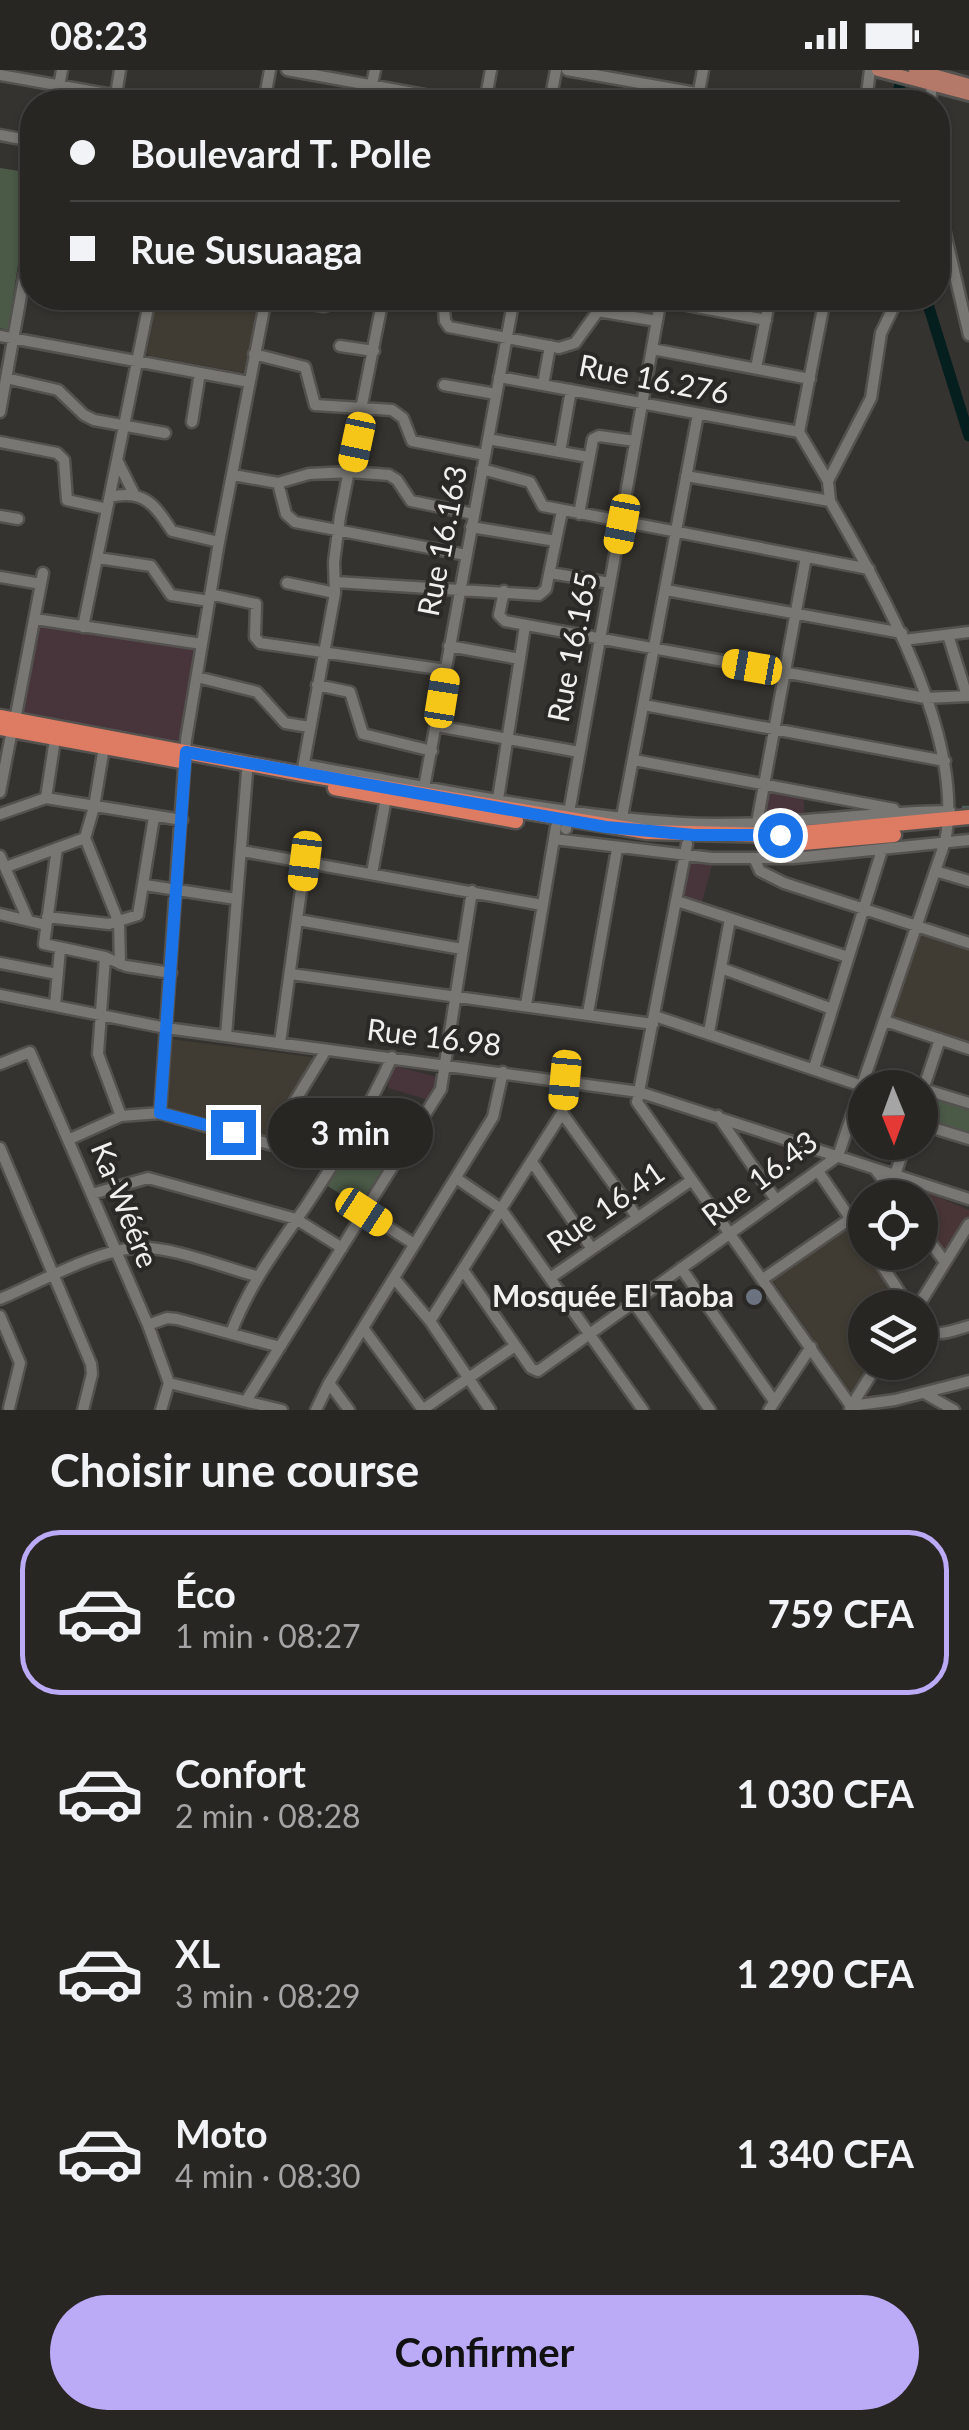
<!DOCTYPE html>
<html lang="fr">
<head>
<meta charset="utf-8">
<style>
  :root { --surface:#282623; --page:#302e2b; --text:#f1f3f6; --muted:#a5a5a6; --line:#444341; --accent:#bbaaf6 }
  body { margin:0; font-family:Lato,sans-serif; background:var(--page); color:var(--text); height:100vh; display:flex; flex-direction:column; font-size:38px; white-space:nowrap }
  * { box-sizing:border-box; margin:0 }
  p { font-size:32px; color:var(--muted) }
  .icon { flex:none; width:55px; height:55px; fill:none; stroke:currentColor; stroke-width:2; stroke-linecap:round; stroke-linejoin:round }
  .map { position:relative; height:1340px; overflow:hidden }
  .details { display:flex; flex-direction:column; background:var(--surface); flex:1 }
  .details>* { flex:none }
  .guide { position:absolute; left:20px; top:20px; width:930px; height:220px; border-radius:40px; box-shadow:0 2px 8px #0004,0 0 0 2px var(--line); display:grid; align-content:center; height:220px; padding:0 50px; background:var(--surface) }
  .needle { width:65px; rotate:179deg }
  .fabs { position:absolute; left:848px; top:1000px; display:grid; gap:20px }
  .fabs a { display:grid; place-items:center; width:90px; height:90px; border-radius:50%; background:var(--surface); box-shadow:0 2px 8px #0004,0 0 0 2px var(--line); font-size:50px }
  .end { position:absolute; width:45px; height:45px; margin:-22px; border:12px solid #1a73e8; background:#fff; box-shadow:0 0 0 5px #fff }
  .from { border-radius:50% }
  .bubble { position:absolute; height:70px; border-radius:35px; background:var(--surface); box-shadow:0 2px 8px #0004,0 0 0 2px var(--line); font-size:32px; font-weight:700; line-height:70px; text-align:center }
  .car { position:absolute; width:30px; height:60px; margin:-30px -15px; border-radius:12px; box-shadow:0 0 8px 2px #0007; background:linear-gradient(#f5c518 24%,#345 0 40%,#f5c518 0 76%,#345 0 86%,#f5c518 0) }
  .guide b { display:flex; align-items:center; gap:35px; height:95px; font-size:38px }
  .guide b+b { border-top:2px solid var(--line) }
  .guide i { width:25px; height:25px; background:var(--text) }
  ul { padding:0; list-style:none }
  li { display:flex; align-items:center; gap:30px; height:165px; margin:0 20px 15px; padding:0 30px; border:5px solid transparent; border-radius:40px }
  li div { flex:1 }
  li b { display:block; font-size:38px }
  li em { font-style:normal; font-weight:700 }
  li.current { border-color:var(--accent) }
  li>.icon { width:90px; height:90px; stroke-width:1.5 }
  h2 { padding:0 50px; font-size:45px; line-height:120px }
  .button { display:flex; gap:20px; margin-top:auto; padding:20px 50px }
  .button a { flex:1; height:115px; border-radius:60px; background:var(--accent); color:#111; font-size:40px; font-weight:700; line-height:115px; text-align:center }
  .status { display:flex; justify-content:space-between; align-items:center; height:70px; padding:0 50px; background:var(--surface); direction:ltr }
  .status svg { height:28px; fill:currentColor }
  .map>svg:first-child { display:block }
</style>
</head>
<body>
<div class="status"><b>08:23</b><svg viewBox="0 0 49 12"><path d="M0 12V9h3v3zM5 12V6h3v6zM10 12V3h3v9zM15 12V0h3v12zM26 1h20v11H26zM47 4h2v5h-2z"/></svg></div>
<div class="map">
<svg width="969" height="1340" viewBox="0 0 969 1340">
  <rect width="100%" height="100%" fill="#35332f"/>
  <path fill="#48353c" d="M39,550L195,579L178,672L22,643Z
    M765,718L803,724L805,748L760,750Z
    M688,793L712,795L701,836L683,830Z
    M391,995L441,1008L432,1031L388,1018Z"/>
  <path fill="#493536" d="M887,1106L969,1140V1148L945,1185L920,1150V1128L903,1127Z"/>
  <path fill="#413c33" d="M157,228H259L245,303L147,285Z
    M919,860L969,875V975L891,951Z
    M169,969L311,987L314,991L267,1066H261L164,1040Z
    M845,1158L904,1236L865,1238V1292L870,1293L851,1323L771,1208Z"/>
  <path fill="#4a5a47" d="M0,98L32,103L8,260L0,258Z
    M925,1023L969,1036V1065L920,1050Z
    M374,1029L412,1053L359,1136L320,1111Z"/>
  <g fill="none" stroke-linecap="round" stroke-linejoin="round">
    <path stroke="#4c5d5c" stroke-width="2.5" d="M963,737H969"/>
    <path stroke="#051e1e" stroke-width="11" d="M896,32L903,0
      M926,228L969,366"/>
    <g stroke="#54524f" stroke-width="15">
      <path id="minor" d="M287,0L463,32
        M567,0L747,32
        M0,5L152,32
        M116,25L120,0
        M56,32L62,0
        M264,32L270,0
        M368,32L375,0
        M485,32L491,0
        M550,32L556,0
        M697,32L703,0
        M866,32L870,0
        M930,32L932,14
        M0,65L32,71
        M938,133L969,265
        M272,228L324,236L328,235L332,228
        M443,228L445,251L449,257L559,278L575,273L598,241L657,251
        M660,230L766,250
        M0,266L249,312
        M340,276L374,281
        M652,279L810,309
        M254,284L305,297L315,335L392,340L403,348L412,371L485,385
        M756,298L770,228
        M499,307L799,362
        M6,308L58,320L84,345L94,350L165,363
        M444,315L496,324
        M543,315L550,276
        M0,342L32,164
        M192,352L200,303
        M488,369L588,387
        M0,372L57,383L64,390L67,430L107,439
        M560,382L571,320
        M118,392L134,424
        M482,399L530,412L543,436L869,499
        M233,405L278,413L309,404L350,402L389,405L397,410L411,431L474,444
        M686,406L830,431
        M828,411L871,328L881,263L898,228
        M278,413L286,444L295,452L466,485
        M110,427C144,419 155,435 172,461L219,472
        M579,444L593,369L599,366L635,371
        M0,446L18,449
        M471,457L556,471
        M98,488L151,496L171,525L209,531
        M550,503L610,513
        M0,507L41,514
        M336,512L539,525L546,519L562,441
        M287,513L335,523
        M666,520L902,563
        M504,521L499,545L505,551L925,628L969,626
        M210,524L256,534L255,567L260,573L446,600
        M35,549L202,574
        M83,557L150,228
        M948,565L967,626
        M904,570L969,562
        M449,576L520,589
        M197,607L257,622L285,653L309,657
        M317,615L350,622L363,664L432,681
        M644,635L945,691
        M15,650L43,503
        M437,656L579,682
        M104,677L94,737L85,768L119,853L120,894
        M634,690L894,739
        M304,695C429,717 555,745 682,753C772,758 860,742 950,741
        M303,698L335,523L334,492L340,446L383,228
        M424,718L514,228
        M0,722L12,660
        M46,728L55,669
        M498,729L525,556
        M0,744L46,728L182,750
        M622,747L698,344
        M757,753L806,487
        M566,759L661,228
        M554,769L712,788H794L969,770
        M687,774L637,1032L851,1336
        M57,778L44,874L105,887
        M242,781L542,835
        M0,786L28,850
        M754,788L760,801L784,813L969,873
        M6,797L85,768
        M935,801L969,811
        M372,803L386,728
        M145,815L236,829
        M677,831L848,887
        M0,844L46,855
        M47,847L109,854L138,845L154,747
        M298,850L462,879
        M0,893L57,904
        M721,898L832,939
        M291,904L653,954
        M0,925L166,958L639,1022L969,1129
        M55,935L60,879
        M526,935L556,757
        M588,943L617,779
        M655,946L862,1016
        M885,951L969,979
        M709,962L730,849
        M226,966L247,702
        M280,973L305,791
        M0,994L30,982L148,1255L169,1313L161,1340
        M814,998L882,780
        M923,1019L969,1033
        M920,1029L940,969
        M160,1043L186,670L219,472L266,228
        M562,1043L637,1147
        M121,1046L98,984L105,887L126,896L171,903
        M718,1046L776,1130
        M920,1054L969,1069
        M70,1069L121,1046L160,1043L333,1092
        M270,1072L326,980
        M0,1078L91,1294L92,1304L83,1340
        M532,1092L592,1179
        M875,1099L897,1128
        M818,1101L865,1170
        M895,1105L906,1072
        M456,1108L501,1139L643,1340
        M92,1124L148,1108L296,1149L342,1178
        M363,1141L414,1174
        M920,1158L945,1192
        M873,1182L910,1238
        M681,1198L774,1331
        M463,1200L531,1298L538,1301L838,1086L945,772C966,668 881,520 830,431L828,411L799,362L825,228
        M394,1208L430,1251L490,1340
        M550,1208L692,1110
        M763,1209L850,1149
        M0,1229C36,1214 99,1179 137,1178C172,1176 222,1197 256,1206
        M634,1233L710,1340
        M917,1238L969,1154
        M0,1246L20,1293L9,1338
        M430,1251L562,1043L565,1010
        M920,1252C933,1271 950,1261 969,1256
        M148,1255L167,1248L177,1249L280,1277
        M363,1258L423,1340
        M231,1263C249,1215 277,1178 306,1136C337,1089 369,1039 392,987
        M169,1313L282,1340
        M329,1313L349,1340
        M924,1323L954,1340
        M246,1331L441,1019L472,821
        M851,1336L895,1330L969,1311
        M850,1338L879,1292
        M316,1340L329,1313L493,1047L503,1002
        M422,1340L515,1276
        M769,1340L811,1277"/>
    </g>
    <g stroke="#54524f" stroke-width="18">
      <path id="major" d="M878,0L969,24
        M915,0L969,15"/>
    </g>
    <g stroke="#54524f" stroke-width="19">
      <path id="highway" d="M0,647L302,704L647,762L780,765L969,747
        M0,658L181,691
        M335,718L516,751
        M791,774L894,765"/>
    </g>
    <use href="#minor" stroke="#797773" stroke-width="10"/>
    <use href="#major" stroke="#b57969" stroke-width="12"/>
    <use href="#highway" stroke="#dd7b63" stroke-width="14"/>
  </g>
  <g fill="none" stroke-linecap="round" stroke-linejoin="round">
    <path stroke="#1a73e8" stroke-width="12" d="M233,1062L160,1043L186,682L606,757L694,765H780"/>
  </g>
  <circle fill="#6b7280" stroke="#2b2926" stroke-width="4" cx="754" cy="1227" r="10"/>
  <g text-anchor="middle" stroke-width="8" stroke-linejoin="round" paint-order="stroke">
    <g font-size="30" fill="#f2f0ee" stroke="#2b2926">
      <text transform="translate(654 310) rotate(11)" y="10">Rue 16.276</text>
      <text transform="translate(443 471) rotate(-79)" y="10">Rue 16.163</text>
      <text transform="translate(573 577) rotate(-79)" y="10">Rue 16.165</text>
      <text transform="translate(434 968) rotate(7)" y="10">Rue 16.98</text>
      <text transform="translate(760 1109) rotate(-37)" y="10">Rue 16.43</text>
      <text transform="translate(124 1135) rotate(68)" y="10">Ka-Wéére</text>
      <text transform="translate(606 1138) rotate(-35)" y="10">Rue 16.41</text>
    </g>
    <g font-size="30" font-weight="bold" fill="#f2f0ee" stroke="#2b2926" text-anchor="end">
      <text x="734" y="1237">Mosquée El Taoba</text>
    </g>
  </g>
</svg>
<div class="fabs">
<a><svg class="needle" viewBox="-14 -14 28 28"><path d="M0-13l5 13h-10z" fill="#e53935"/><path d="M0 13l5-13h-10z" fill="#a5a5a6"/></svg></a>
<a><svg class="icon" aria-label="locate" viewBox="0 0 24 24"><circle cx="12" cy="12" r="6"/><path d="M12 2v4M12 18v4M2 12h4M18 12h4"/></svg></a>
<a><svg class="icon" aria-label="layers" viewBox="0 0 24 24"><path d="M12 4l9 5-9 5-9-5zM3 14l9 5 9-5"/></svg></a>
</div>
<i class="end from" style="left:780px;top:765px"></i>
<i class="end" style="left:233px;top:1062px"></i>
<div class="bubble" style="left:268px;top:1028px;width:165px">3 min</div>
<i class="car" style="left:357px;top:372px;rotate:192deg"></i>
<i class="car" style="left:622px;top:454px;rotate:191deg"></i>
<i class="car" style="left:752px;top:597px;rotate:280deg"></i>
<i class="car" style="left:442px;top:628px;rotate:9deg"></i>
<i class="car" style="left:305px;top:791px;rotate:187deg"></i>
<i class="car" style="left:565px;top:1010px;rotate:185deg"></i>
<i class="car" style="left:364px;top:1142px;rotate:123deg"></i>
<div class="guide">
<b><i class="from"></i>Boulevard T. Polle</b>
<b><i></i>Rue Susuaaga</b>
</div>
</div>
<section class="details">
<h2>Choisir une course</h2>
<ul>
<li class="current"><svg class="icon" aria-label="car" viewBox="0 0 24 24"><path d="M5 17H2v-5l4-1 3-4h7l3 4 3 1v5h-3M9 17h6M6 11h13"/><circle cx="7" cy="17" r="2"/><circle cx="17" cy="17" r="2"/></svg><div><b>Éco</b><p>1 min · 08:27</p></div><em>759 CFA</em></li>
<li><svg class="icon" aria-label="car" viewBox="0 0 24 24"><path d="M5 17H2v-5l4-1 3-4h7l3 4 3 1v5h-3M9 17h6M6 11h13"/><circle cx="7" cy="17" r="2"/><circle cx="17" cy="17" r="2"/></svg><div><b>Confort</b><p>2 min · 08:28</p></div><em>1 030 CFA</em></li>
<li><svg class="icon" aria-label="car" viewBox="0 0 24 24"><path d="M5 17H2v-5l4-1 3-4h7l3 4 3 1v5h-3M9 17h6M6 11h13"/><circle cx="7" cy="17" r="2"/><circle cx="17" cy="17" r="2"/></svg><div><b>XL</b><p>3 min · 08:29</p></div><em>1 290 CFA</em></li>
<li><svg class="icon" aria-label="car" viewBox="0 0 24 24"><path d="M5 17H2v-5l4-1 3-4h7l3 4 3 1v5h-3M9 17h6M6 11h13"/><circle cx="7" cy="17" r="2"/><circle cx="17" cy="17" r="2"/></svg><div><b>Moto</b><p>4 min · 08:30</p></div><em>1 340 CFA</em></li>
</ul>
<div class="button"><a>Confirmer</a></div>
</section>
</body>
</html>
